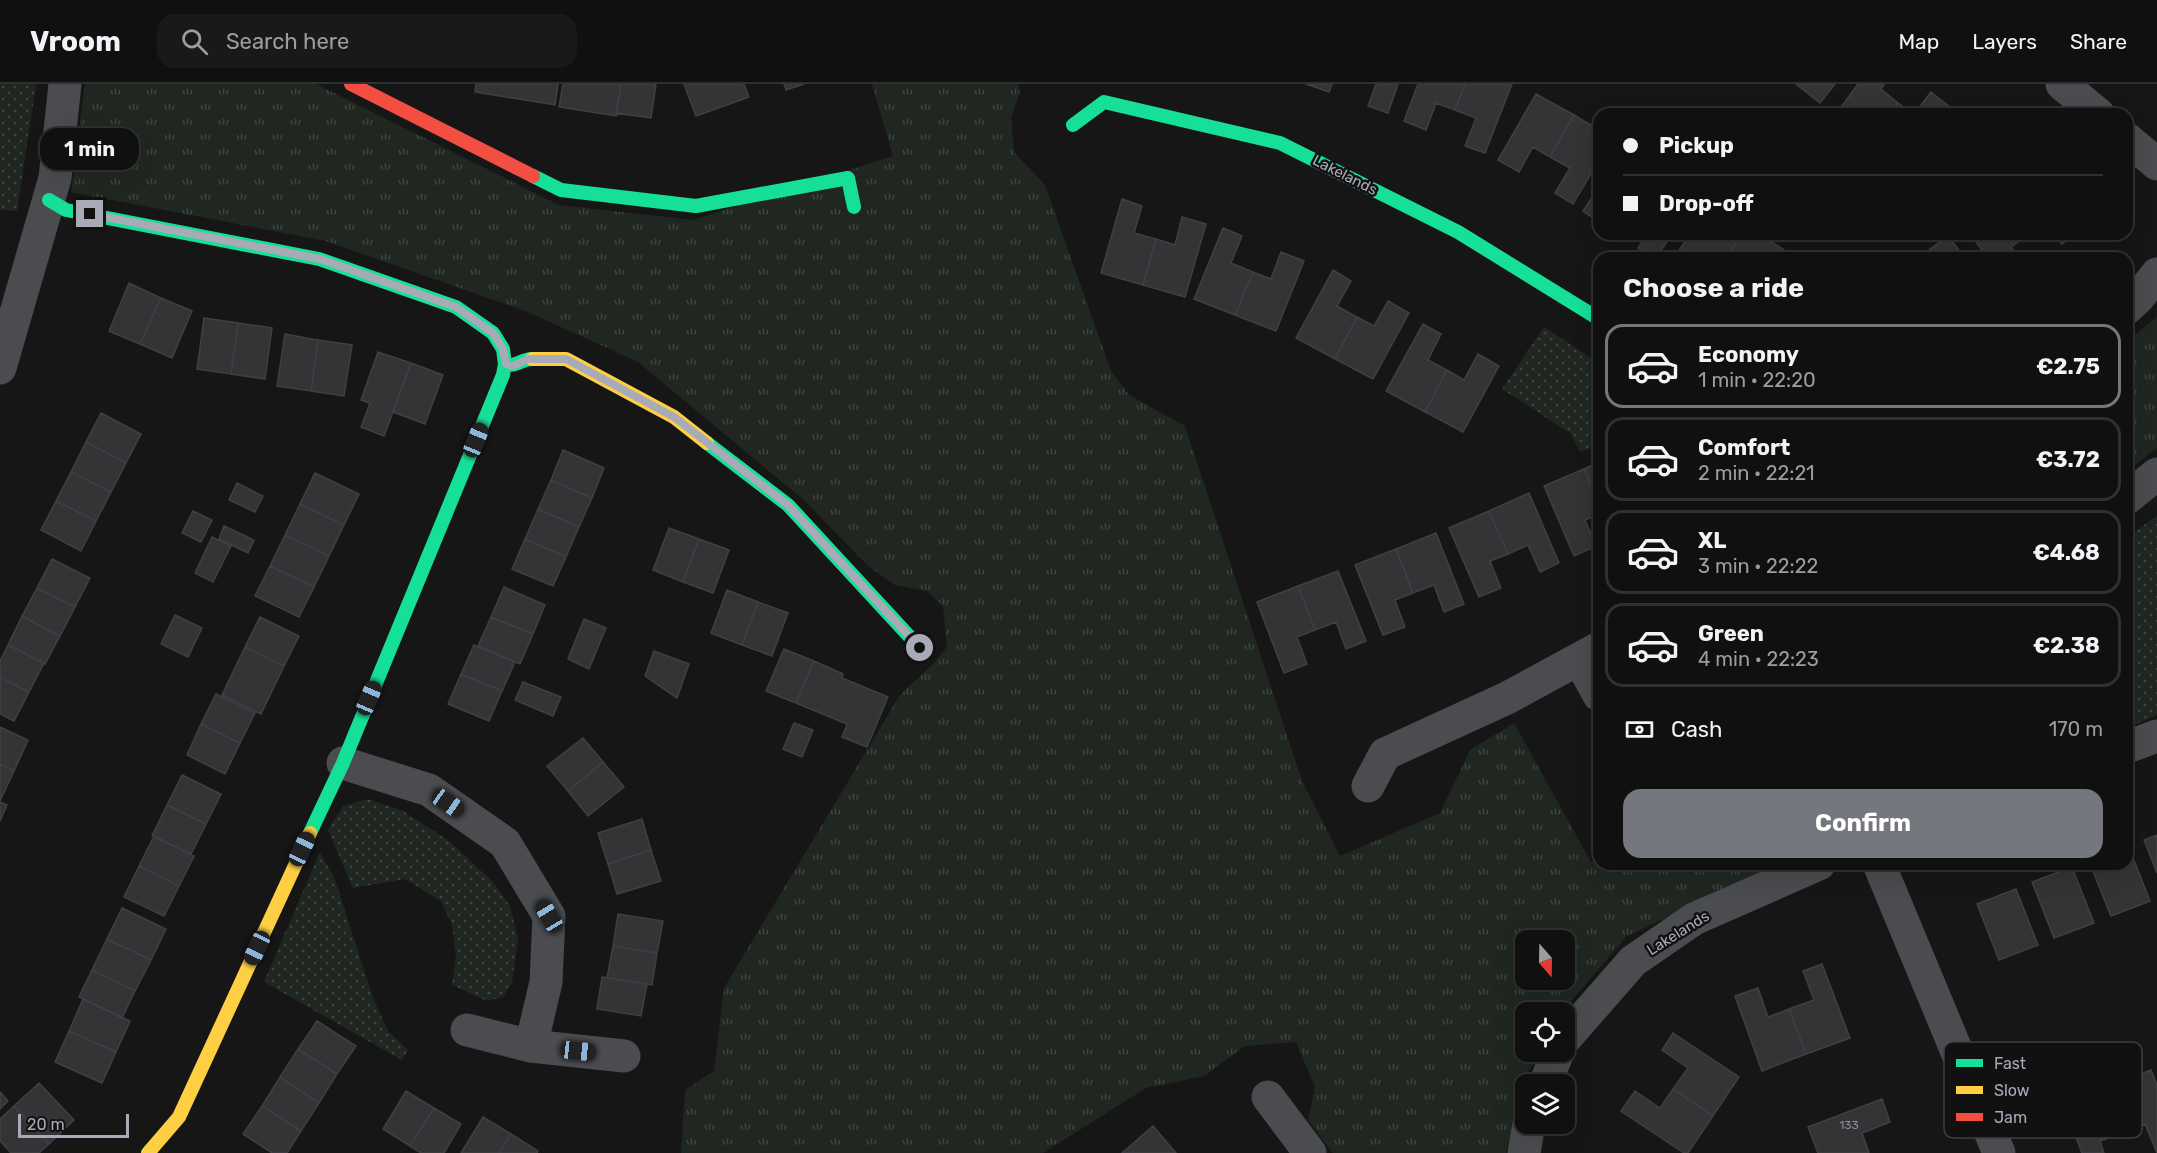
<!DOCTYPE html>
<html lang="en">
<head>
<meta charset="utf-8">
<style>
  :root { --surface:#101011; --page:#19191a; --text:#f1f3f6; --muted:#9c9d9f; --line:#303031; --accent:#75777f }
  body { margin:0; font-family:Rubik,sans-serif; background:var(--page); color:var(--text); height:100vh; display:flex; flex-direction:column; font-size:22px; white-space:nowrap }
  * { box-sizing:border-box; margin:0 }
  p { font-size:20px; color:var(--muted) }
  .icon { flex:none; width:33px; height:33px; fill:none; stroke:currentColor; stroke-width:2; stroke-linecap:round; stroke-linejoin:round }
  .map { position:relative; flex:1; overflow:hidden }
  .details { position:absolute; left:1593px; top:168px; width:540px; height:618px; display:flex; flex-direction:column; background:var(--surface); border-radius:18px; box-shadow:0 6px 24px #0002,0 0 0 2px var(--line) }
  .details>* { flex:none }
  .banner { position:absolute; left:1593px; top:24px; width:540px; height:132px; border-radius:18px; box-shadow:0 6px 24px #0002,0 0 0 2px var(--line); display:grid; align-content:center; height:132px; padding:0 30px; background:var(--surface) }
  .needle { width:39px; rotate:160deg }
  .buttons { position:absolute; left:1515px; top:846px; display:grid; gap:12px }
  .buttons a { display:grid; place-items:center; width:60px; height:60px; border-radius:12px; background:var(--surface); box-shadow:0 6px 24px #0002,0 0 0 2px var(--line); font-size:30px }
  .scale { position:absolute; left:18px; bottom:15px; width:111px; box-sizing:border-box; padding-left:6px; border:3px solid #a8abb7; border-top:0; font-size:16px; line-height:21px; white-space:nowrap; color:#a8abb7; -webkit-text-stroke:4px #111112; paint-order:stroke }
  .end { position:absolute; width:27px; height:27px; margin:-14px; border:8px solid #a8abb7; background:#111; box-shadow:0 0 0 3px #111 }
  .from { border-radius:50% }
  .bubble { position:absolute; height:42px; border-radius:18px; background:var(--surface); box-shadow:0 6px 24px #0002,0 0 0 2px var(--line); font-size:20px; font-weight:700; line-height:42px; text-align:center }
  .car { position:absolute; width:18px; height:36px; margin:-18px -9px; border-radius:8px; box-shadow:0 0 4px 2px #0007; background:linear-gradient(#222 24%,#8ab4d8 0 40%,#222 0 76%,#8ab4d8 0 86%,#222 0) }
  .banner b { display:flex; align-items:center; gap:21px; height:57px; font-size:22px }
  .banner b+b { border-top:2px solid var(--line) }
  .banner i { width:15px; height:15px; background:var(--text) }
  ul { padding:0; list-style:none }
  li { display:flex; align-items:center; gap:18px; height:84px; margin:0 12px 9px; padding:0 18px; border:3px solid var(--line); border-radius:18px }
  li div { flex:1 }
  li b { display:block; font-size:22px }
  li em { font-style:normal; font-weight:700 }
  li.on { border-color:var(--accent) }
  li>.icon { width:54px; height:54px; stroke-width:1.5 }
  h2 { padding:0 30px; font-size:27px; line-height:72px }
  .pay { display:flex; align-items:center; gap:15px; height:66px; padding:0 30px; font-size:22px }
  .pay p { margin-inline-start:auto }
  .primary-button { display:flex; gap:12px; margin-top:auto; padding:12px 30px }
  .primary-button a { flex:1; height:69px; border-radius:18px; background:var(--accent); color:#fff; font-size:24px; font-weight:700; line-height:69px; text-align:center }
  header { display:flex; align-items:center; gap:36px; box-sizing:border-box; height:84px; padding:0 30px; background:var(--surface); border-bottom:2px solid var(--line) }
  header strong { font-size:28px }
  nav { display:flex; gap:33px; margin-inline-start:auto; font-size:21px }
  .search { width:420px; height:54px; background:var(--page); display:flex; align-items:center; gap:15px; box-sizing:border-box; padding:0 21px; border-radius:18px; color:var(--muted); font-size:22px }
  .map>svg:first-child { display:block }
</style>
</head>
<body>
<header>
<strong>Vroom</strong>
<div class="search"><svg class="icon" aria-label="search" viewBox="0 0 24 24"><circle cx="10" cy="10" r="6"/><path d="M15 15l6 6"/></svg>Search here</div>
<nav><a>Map</a><a>Layers</a><a>Share</a></nav>
</header>
<div class="map">
<svg width="2157" height="1069" viewBox="0 0 2157 1069">
  <defs>
    <pattern id="grass-dots" width="8" height="8" patternUnits="userSpaceOnUse" patternTransform="scale(1.5)"><rect width="8" height="8" fill="#202721"/><path d="M2 2h.1M6 6h.1" fill="none" stroke="#3e443f" stroke-width="1.8" stroke-linecap="round"/></pattern>
    <pattern id="park-tufts" width="24" height="20" patternUnits="userSpaceOnUse" patternTransform="scale(1.5)"><rect width="24" height="20" fill="#202721"/><path d="M3 7l-1-3M5 7V3M7 7l1-3M15 17l-1-3M17 17v-4M19 17l1-3" fill="none" stroke="#3e443f"/></pattern>
  </defs>
  <rect width="100%" height="100%" fill="#161617"/>
  <path fill="url(#grass-dots)" d="M0,0H36L17,127L0,126Z
    M1544,243L1599,279V361L1580,368L1570,349L1502,305Z
    M2157,432V631L2127,644V453Z
    M368,715L403,727L449,757L492,797L510,822L518,854L512,898L503,913L487,917L452,901L456,873L452,841L441,817L405,795L353,804L328,746L343,722Z
    M320,768L334,793L373,914L388,947L408,966L402,976L264,898Z"/>
  <path fill="url(#park-tufts)" fill-rule="evenodd" d="M85,0H316L559,121L693,136L893,72L872,0H1018L1020,7L1011,34L1014,68L1045,101L1111,287L1129,311L1185,342L1302,697L1340,772L1440,729L1470,666L1514,639L1591,778L1599,774V780H1783L1627,852L1572,916L1564,928H1526V968H1541L1526,992L1506,1069H1333L1308,1036L1315,1003L1296,958L1245,962L1204,992L1146,1004L1043,1069H681L685,1006L714,987L724,904L900,611L934,579L947,563L943,522L927,507L895,501L868,482L806,418L638,278L528,228L326,157L71,108ZM1526,856H1564V896H1526Z
    M2157,233V364L2127,387V257Z"/>
  <path fill="#343436" stroke="#3f4043" stroke-width="1.5" d="M476,0H558L555,21L475,8Z
    M563,0H621L616,32L559,23Z
    M621,0H656L651,34L616,29Z
    M684,0H744L749,13L696,32Z
    M784,0H804L786,6Z
    M1306,0H1332L1329,8Z
    M1376,0H1398L1388,29L1368,22Z
    M1418,0H1465L1455,26L1436,19L1426,46L1404,37Z
    M1465,0H1512L1485,69L1465,62L1476,34L1455,26Z
    M1796,0H1835L1820,19Z
    M1858,0H1884L1881,5L1898,19L1889,30H1836Z
    M1931,8L1950,23L1944,30H1914Z
    M1536,10L1574,31L1550,73L1533,63L1519,88L1498,76Z
    M1898,19L1913,30H1889Z
    M1574,31L1599,46V76L1573,120L1555,109L1570,84L1550,73Z
    M1599,102V138L1583,127Z
    M1122,115L1142,122L1134,149L1156,155L1143,201L1101,189Z
    M1182,133L1206,140L1185,213L1143,201L1156,155L1175,161Z
    M1223,144L1242,152L1231,179L1253,188L1235,231L1194,215Z
    M1647,150H1672L1656,174L1638,164Z
    M1690,150H1742L1726,174H1709L1705,171L1703,174H1674Z
    M1742,150H1759L1784,166L1779,174H1726Z
    M1970,150H2025L2027,152L2011,163L2020,174H1988Z
    M2054,150H2076L2062,160Z
    M1948,152L1965,174H1918Z
    M1281,168L1304,177L1276,247L1235,231L1253,188L1271,195Z
    M1333,186L1351,197L1337,222L1357,233L1335,275L1296,254Z
    M129,199L161,214L140,260L109,247Z
    M161,214L192,227L172,274L140,260Z
    M1388,217L1409,229L1373,295L1335,275L1357,233L1374,242Z
    M204,234L238,239L231,290L197,285Z
    M238,239L272,244L265,295L231,290Z
    M1423,240L1441,250L1428,276L1447,286L1425,328L1386,307Z
    M285,250L318,256L311,307L277,302Z
    M318,256L352,261L344,312L311,307Z
    M378,268L411,279L384,352L361,343L370,319L361,316Z
    M1478,270L1499,282L1463,348L1425,328L1447,286L1464,296Z
    M411,279L443,291L425,340L393,328Z
    M101,329L141,350L126,379L86,358Z
    M86,358L126,379L111,408L71,388Z
    M563,366L604,384L592,414L551,396Z
    M1599,378V419L1584,385Z
    M1584,385L1599,419V430L1585,436L1596,462L1574,472L1544,402Z
    M71,388L111,408L96,437L56,417Z
    M315,389L359,410L344,441L300,420Z
    M551,396L592,414L579,443L538,425Z
    M237,399L263,412L255,428L229,416Z
    M1529,409L1559,479L1540,488L1528,461L1508,470L1489,427Z
    M56,417L96,437L81,467L41,446Z
    M300,420L344,441L329,472L285,451Z
    M538,425L579,443L566,473L525,455Z
    M193,427L212,436L201,458L182,449Z
    M1489,427L1508,470L1490,477L1501,504L1479,513L1449,444Z
    M224,442L254,456L248,469L219,455Z
    M669,444L699,455L683,498L653,486Z
    M1436,449L1464,520L1444,528L1434,501L1413,509L1396,465Z
    M285,451L329,472L314,503L270,482Z
    M212,453L231,462L213,498L195,489Z
    M525,455L566,473L553,502L512,485Z
    M699,455L729,466L713,509L683,498Z
    M1396,465L1413,509L1395,516L1405,543L1383,551L1355,481Z
    M52,475L90,494L75,523L37,504Z
    M270,482L314,503L299,533L255,512Z
    M1338,487L1366,557L1346,565L1336,538L1315,546L1298,502Z
    M1298,502L1315,546L1297,553L1307,580L1284,589L1257,518Z
    M504,503L545,521L533,550L491,533Z
    M37,504L75,523L60,552L22,532Z
    M727,506L758,518L742,561L711,549Z
    M758,518L788,529L772,572L742,561Z
    M175,531L202,544L188,573L161,560Z
    M22,532L60,552L45,580L8,561Z
    M260,533L299,552L284,582L245,563Z
    M491,533L533,550L520,580L478,562Z
    M584,535L606,544L589,585L568,575Z
    M8,561L44,579L29,608L0,593V577Z
    M474,561L515,578L502,607L461,590Z
    M245,563L284,582L261,630L222,611Z
    M784,565L814,577L796,619L766,607Z
    M654,567L689,580L677,614L645,592Z
    M814,577L843,590L842,594L888,613L867,663L842,653L847,640L796,619Z
    M461,590L502,607L489,637L448,620Z
    M0,593L29,608L14,637L0,630Z
    M523,598L561,613L553,632L515,616Z
    M216,610L255,629L240,659L201,640Z
    M794,639L813,646L802,673L783,665Z
    M201,640L240,659L225,690L187,671Z
    M0,643L28,656L14,687L0,680Z
    M583,654L603,678L568,707L547,682Z
    M603,678L624,703L588,732L568,707Z
    M0,680L14,687L0,717Z
    M182,691L221,710L206,740L167,721Z
    M0,718L7,721L0,737Z
    M167,721L206,740L191,770L152,752Z
    M642,735L651,766L608,780L598,749Z
    M2157,751V789L2144,756Z
    M154,752L194,772L179,802L139,782Z
    M2127,761H2128L2150,817L2111,832L2090,780H2127Z
    M651,766L661,797L617,810L608,780Z
    M139,782L179,802L164,832L124,813Z
    M2072,783L2094,839L2054,854L2032,798Z
    M2016,805L2038,861L1999,876L1977,820Z
    M122,824L166,845L151,876L107,855Z
    M618,830L663,837L657,869L613,862Z
    M107,855L151,876L135,907L92,886Z
    M613,862L657,869L652,901L607,894Z
    M1822,880L1850,954L1806,970L1789,925L1814,916L1803,887Z
    M92,886L135,907L122,934L79,913Z
    M602,893L647,900L641,932L597,925Z
    M1758,904L1768,933L1789,925L1806,970L1762,987L1735,912Z
    M83,915L130,937L116,968L69,947Z
    M317,937L356,962L337,990L298,965Z
    M69,947L116,968L102,999L55,978Z
    M1673,949L1739,993L1713,1032L1673,1005L1688,984L1662,966Z
    M298,965L337,990L319,1019L280,993Z
    M2151,986L2157,1001V1069L2145,1040L2125,1048L2107,1003Z
    M280,993L319,1019L301,1047L262,1022Z
    M39,999L74,1036L49,1060L14,1022Z
    M2107,1003L2125,1048L2100,1057L2104,1069H2082L2063,1020Z
    M1673,1005L1713,1032L1688,1069H1684L1621,1027L1635,1007L1660,1024Z
    M406,1007L434,1024L410,1062L383,1045Z
    M0,1008L8,1017L0,1025Z
    M1882,1015L1890,1038L1862,1049L1869,1069H1818L1808,1043Z
    M14,1022L49,1060L39,1069H11L0,1057V1035Z
    M262,1022L301,1047L287,1069H272L243,1050Z
    M434,1024L461,1040L444,1069H421L410,1062Z
    M483,1033L511,1050L499,1069H461Z
    M1153,1042L1176,1069H1122Z
    M511,1050L538,1067L537,1069H499Z"/>
  <g fill="none" stroke-linecap="round" stroke-linejoin="round">
    <path stroke="#4b4c4f" stroke-width="33" d="M2062,0L2098,30
      M2127,55L2157,80
      M2127,224L2138,214L2157,190
      M0,284L55,94L65,0
      M2127,414L2157,390
      M1579,575L1599,611
      M2127,663L2157,652
      M343,679L429,706L505,759L549,832L546,898L531,962
      M1368,702L1385,670L1507,614L1599,564
      M1879,780L1999,1069
      M467,946L531,962L624,972
      M1564,956L1633,877L1694,835L1819,780
      M1545,1000L1558,968
      M1268,1013L1310,1069
      M1524,1069L1529,1040"/>
    <path stroke="#16e098" stroke-width="14" d="M1073,41L1104,18L1280,59L1458,148L1599,235
      M533,92L561,106L696,122L848,94L854,123
      M49,116L66,126L319,175L456,223L493,249L503,265L505,280C518,283 521,275 532,275
      M707,359L788,421L920,564
      M310,749L343,679L503,291L505,280"/>
    <path stroke="#ffcf43" stroke-width="14" d="M532,275H566L674,333L707,359
      M148,1069L179,1033L310,749"/>
    <path stroke="#f24e42" stroke-width="14" d="M351,0L533,92"/>
  </g>
  <g fill="none" stroke-linecap="round" stroke-linejoin="round">
    <path stroke="#a8abb7" stroke-width="8" d="M90,130L320,175L456,223L493,249L503,265L506,280L513,282L528,275H566L674,333L788,421L920,564"/>
  </g>
  <g text-anchor="middle" stroke-width="5" stroke-linejoin="round" paint-order="stroke">
    <g font-size="12" fill="#8b8d97">
      <text x="1849" y="1045">133</text>
    </g>
    <g font-size="15" fill="#a8abb7" stroke="#111112">
      <text transform="translate(1345 91) rotate(27)" y="5">Lakelands</text>
      <text transform="translate(1678 849) rotate(-32)" y="5">Lakelands</text>
    </g>
  </g>
  <rect x="1944" y="958" width="198" height="96" rx="9" fill="#111112" stroke="#3e3f44" stroke-width="1.5"/>
  <rect x="1956" y="975" width="27" height="8" fill="#16e098"/>
  <rect x="1956" y="1002" width="27" height="8" fill="#ffcf43"/>
  <rect x="1956" y="1029" width="27" height="8" fill="#f24e42"/>
  <g font-size="16" fill="#a8abb7">
    <text x="1994" y="985">Fast</text>
    <text x="1994" y="1012">Slow</text>
    <text x="1994" y="1039">Jam</text>
  </g>
</svg>
<div class="buttons">
<a><svg class="needle" viewBox="-14 -14 28 28"><path d="M0-13l5 13h-10z" fill="#e53935"/><path d="M0 13l5-13h-10z" fill="#9c9d9f"/></svg></a>
<a><svg class="icon" aria-label="locate" viewBox="0 0 24 24"><circle cx="12" cy="12" r="6"/><path d="M12 2v4M12 18v4M2 12h4M18 12h4"/></svg></a>
<a><svg class="icon" aria-label="layers" viewBox="0 0 24 24"><path d="M12 4l9 5-9 5-9-5zM3 14l9 5 9-5"/></svg></a>
</div>
<div class="scale">20 m</div>
<i class="end from" style="left:920px;top:564px"></i>
<i class="end" style="left:90px;top:130px"></i>
<div class="bubble" style="left:40px;top:44px;width:99px">1 min</div>
<i class="car" style="left:476px;top:356px;rotate:22deg"></i>
<i class="car" style="left:369px;top:614px;rotate:23deg"></i>
<i class="car" style="left:448px;top:719px;rotate:125deg"></i>
<i class="car" style="left:302px;top:765px;rotate:25deg"></i>
<i class="car" style="left:549px;top:832px;rotate:329deg"></i>
<i class="car" style="left:257px;top:864px;rotate:205deg"></i>
<i class="car" style="left:578px;top:967px;rotate:96deg"></i>
<div class="banner">
<b><i class="from"></i>Pickup</b>
<b><i></i>Drop-off</b>
</div>
<section class="details">
<h2>Choose a ride</h2>
<ul>
<li class="on"><svg class="icon" aria-label="car" viewBox="0 0 24 24"><path d="M5 17H2v-5l4-1 3-4h7l3 4 3 1v5h-3M9 17h6M6 11h13"/><circle cx="7" cy="17" r="2"/><circle cx="17" cy="17" r="2"/></svg><div><b>Economy</b><p>1 min · 22:20</p></div><em>€2.75</em></li>
<li><svg class="icon" aria-label="car" viewBox="0 0 24 24"><path d="M5 17H2v-5l4-1 3-4h7l3 4 3 1v5h-3M9 17h6M6 11h13"/><circle cx="7" cy="17" r="2"/><circle cx="17" cy="17" r="2"/></svg><div><b>Comfort</b><p>2 min · 22:21</p></div><em>€3.72</em></li>
<li><svg class="icon" aria-label="car" viewBox="0 0 24 24"><path d="M5 17H2v-5l4-1 3-4h7l3 4 3 1v5h-3M9 17h6M6 11h13"/><circle cx="7" cy="17" r="2"/><circle cx="17" cy="17" r="2"/></svg><div><b>XL</b><p>3 min · 22:22</p></div><em>€4.68</em></li>
<li><svg class="icon" aria-label="car" viewBox="0 0 24 24"><path d="M5 17H2v-5l4-1 3-4h7l3 4 3 1v5h-3M9 17h6M6 11h13"/><circle cx="7" cy="17" r="2"/><circle cx="17" cy="17" r="2"/></svg><div><b>Green</b><p>4 min · 22:23</p></div><em>€2.38</em></li>
</ul>
<div class="pay"><svg class="icon" aria-label="cash" viewBox="0 0 24 24"><path d="M3 7h18v10H3z"/><circle cx="12" cy="12" r="2"/></svg>Cash<p>170 m</p></div>
<div class="primary-button"><a>Confirm</a></div>
</section>
</div>
</body>
</html>
